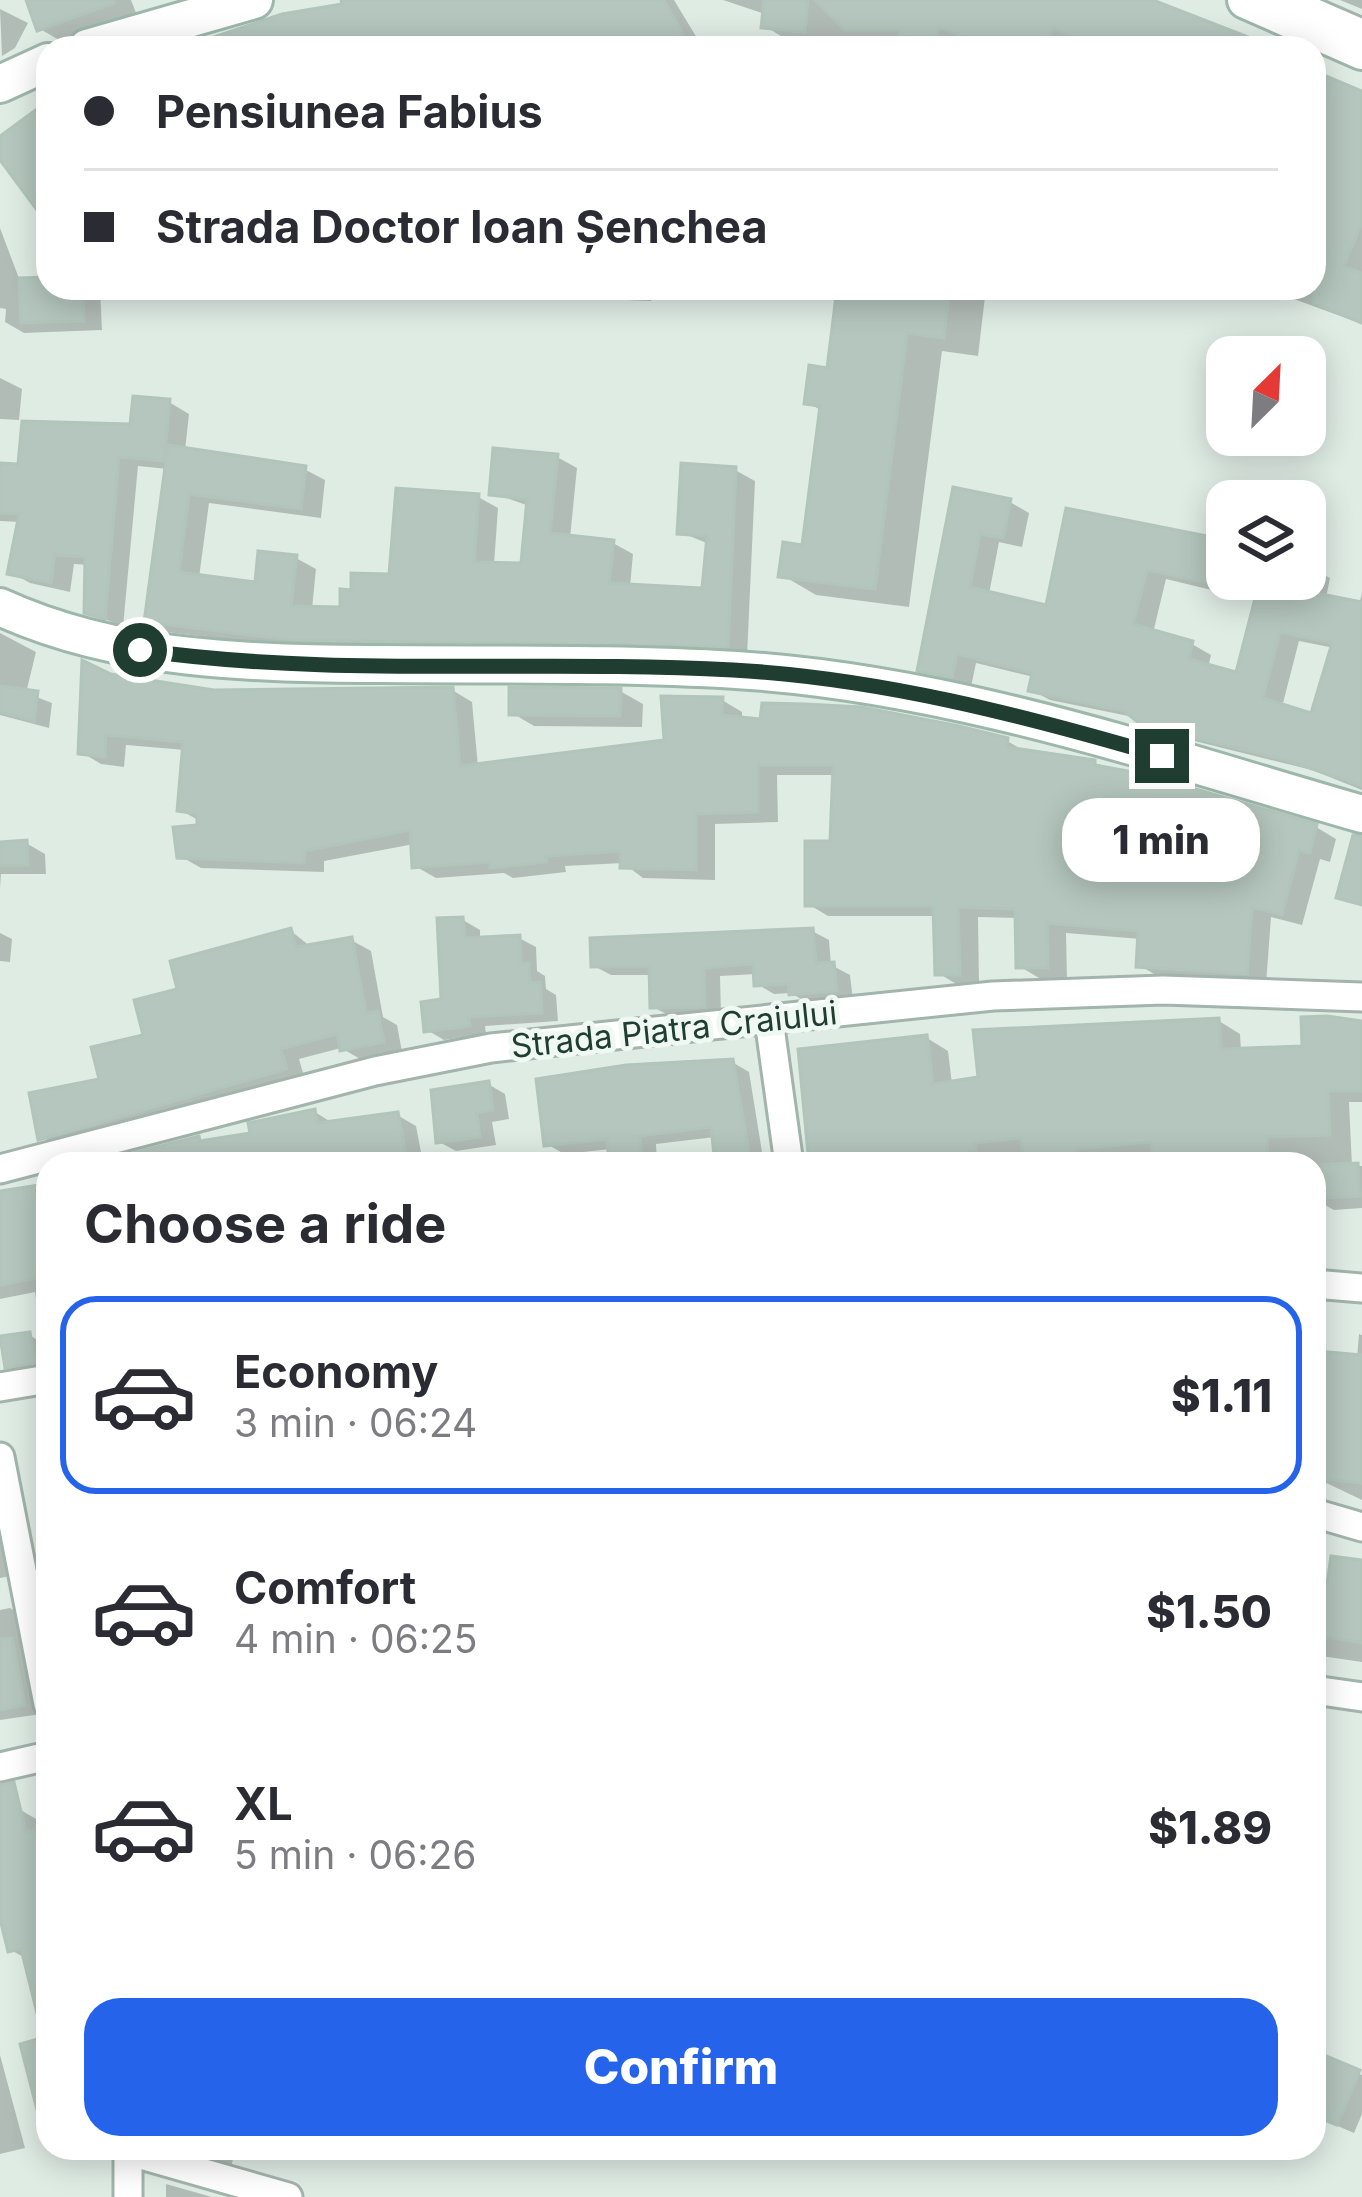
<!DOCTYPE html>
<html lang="en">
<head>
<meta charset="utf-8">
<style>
  :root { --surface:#fff; --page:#f2f2f3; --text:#2b2b33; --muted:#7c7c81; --line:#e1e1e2; --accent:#2563eb }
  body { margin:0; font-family:Inter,sans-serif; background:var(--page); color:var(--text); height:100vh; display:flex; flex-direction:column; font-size:45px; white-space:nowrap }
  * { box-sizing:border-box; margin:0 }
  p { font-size:39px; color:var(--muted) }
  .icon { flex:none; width:66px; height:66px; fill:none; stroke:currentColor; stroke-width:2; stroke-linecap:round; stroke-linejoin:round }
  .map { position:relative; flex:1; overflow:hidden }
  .drawer { position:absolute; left:36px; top:1152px; width:1290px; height:1008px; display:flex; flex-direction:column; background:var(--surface); border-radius:36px; box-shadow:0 6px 30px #0003 }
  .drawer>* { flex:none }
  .hud { position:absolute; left:36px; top:36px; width:1290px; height:264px; border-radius:36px; box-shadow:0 6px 30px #0003; display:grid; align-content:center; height:264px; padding:0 48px; background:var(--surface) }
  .needle { width:78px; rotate:24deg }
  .fabs { position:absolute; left:1206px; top:336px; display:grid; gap:24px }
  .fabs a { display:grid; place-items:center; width:120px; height:120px; border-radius:24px; background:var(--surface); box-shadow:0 6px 30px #0003; font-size:60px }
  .end { position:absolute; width:54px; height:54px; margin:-27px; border:15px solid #1f3d31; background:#fff; box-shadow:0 0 0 6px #fff }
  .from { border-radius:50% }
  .bubble { position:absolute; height:84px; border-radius:36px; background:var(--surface); box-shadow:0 6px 30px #0003; font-size:39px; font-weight:800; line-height:84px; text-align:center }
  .hud b { display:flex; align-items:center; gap:42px; height:114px; font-size:45px }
  .hud b+b { border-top:3px solid var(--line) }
  .hud i { width:30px; height:30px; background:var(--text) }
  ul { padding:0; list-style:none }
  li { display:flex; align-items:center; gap:36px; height:198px; margin:0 24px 18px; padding:0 24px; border:6px solid transparent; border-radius:36px }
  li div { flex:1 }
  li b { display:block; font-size:45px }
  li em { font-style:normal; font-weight:800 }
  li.current { border-color:var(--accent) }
  li>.icon { width:108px; height:108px; stroke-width:1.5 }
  h2 { padding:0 48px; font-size:54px; line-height:144px }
  .cta { display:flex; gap:24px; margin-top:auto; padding:24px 48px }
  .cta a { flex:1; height:138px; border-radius:36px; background:var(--accent); color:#fff; font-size:48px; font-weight:800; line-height:138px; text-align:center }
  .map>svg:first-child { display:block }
</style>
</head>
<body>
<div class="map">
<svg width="1362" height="2197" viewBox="0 0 1362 2197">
  <rect width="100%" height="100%" fill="#dfece4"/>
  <path fill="#0003" fill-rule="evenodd" d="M29,0H131L138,18L66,44L40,29Z
    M596,0H674L703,48H612Z
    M723,0H1149L1263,48H1098L1078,40L1075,48H820V44L788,40L764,26L765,14Z
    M1340,0H1362V9Z
    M0,9L28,23L15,48L2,56Z
    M1314,69L1362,94V324L1264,288H1314Z
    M48,100V249L34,201L0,155V139Z
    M0,228L20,281L48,280V288H100L102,330L24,333L5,322L6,309L0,308Z
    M580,288H651V301L599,299Z
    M840,288H986L978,356L942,351L909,607L816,595L782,575L805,548L822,411L807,402L830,371Z
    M0,378L22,389L19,420L0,419Z
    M169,402L189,414L185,451L304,469L325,480L321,518L209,503L199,578L258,585L296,558L316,569L312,609L343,610L354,593L392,577L478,497L498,508L494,565L524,566L529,506L492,493L557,457L577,468L570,538L613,543L633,554L630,587L705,591L709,544L680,532L735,470L755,481L747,657L313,650L167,632L147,620L168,469L138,466L123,627L87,611L88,565L74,564L70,592L30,583L10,572L21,522L0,521V466L21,467L133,427Z
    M955,490L1010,502L1029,513L1022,547L999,542L989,594L1049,609L1068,511L1227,543V579H1305V565L1330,578L1326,598L1359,605L1362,593V790L1312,770L1162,733L1138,718L1050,700L1031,690L1034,677L976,663L971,687L940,681L921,670ZM1166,579L1257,601L1239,676L1208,668L1211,655L1192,644L1153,633ZM1299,641L1334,648L1313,717L1282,707Z
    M0,633L36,652L26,693L52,703L49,728L0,715Z
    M111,677L213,693L452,690L472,702L478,767L667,743L722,700L742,712V720L1007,741L1028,753L1094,763L1316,827L1336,839L1330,862L1320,859L1302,925L1271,917L1266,984L1159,977L1139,965L1141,939L1066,933L1067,978H1039L1019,966L1018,918L978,917L979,985H958L938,973L936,916H828L808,904L833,844L835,775H777L778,822L715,824V880L643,878L623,863L565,866L566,872L513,878L504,873L436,878L415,866L414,844L324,861V872L201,868L180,856L200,821L180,810L185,750L126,745L124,767L101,764L81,752Z
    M620,691L643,704L642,727L534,726L512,713Z
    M26,843L45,854L46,874H1L0,888V845Z
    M463,920L480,930V940L519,938L536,947L537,971L545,976L546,989L556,995L558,1021L485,1026L486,1034L444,1040L427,1030L444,1002Z
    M291,931L311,947L351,940L371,951L383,1017L397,1025L402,1052L362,1060L341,1048L299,1059L305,1080L60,1147L40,1136L147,1037L181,992Z
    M812,931L829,940L831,965L850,975L853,1000L809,1004L791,993L774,994L757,984L756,974L720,976L721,1015L670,1016L653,1007L652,975H611L594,966Z
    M0,933L12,939L10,962L0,961Z
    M1219,1021L1240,1034L1241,1051L1305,1049L1362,1024V1102H1349L1352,1166H1362V1208L1334,1210L1314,1199V1164H1157L1156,1155L1098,1164H813L927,1038L948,1051L952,1084Z
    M732,1062L749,1072L764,1164H718L715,1137L656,1144L657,1164H612L611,1149L564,1154L547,1144Z
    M488,1084L505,1094L509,1119L492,1122L496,1145L456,1151L439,1142Z
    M315,1112L334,1124L397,1115L416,1126L421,1152L439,1164H102L198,1139L206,1143L253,1136Z
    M48,1186V1334L41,1330L35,1292L0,1299V1223L16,1191Z
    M1359,1334L1362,1335V1500L1314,1477V1344L1316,1354L1357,1358Z
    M29,1335L46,1345L48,1372L24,1376L7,1366Z
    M48,1427V1474L40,1429Z
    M0,1488L22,1574L0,1578Z
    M1362,1564V1662L1314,1655V1585L1329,1587Z
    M10,1608L27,1618L41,1714L0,1720V1610Z
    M19,1809L48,1826V2102L47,2040L27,1959L11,1950L0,1910V1814Z
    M1314,2054L1362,2075V2114L1354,2133L1314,2116Z
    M0,2055L25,2148L0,2154Z
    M172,2148H236L231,2167Z
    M166,2184L212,2197H166Z"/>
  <path fill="#b4c6bd" stroke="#b1c5ba" stroke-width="3" fill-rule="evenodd" d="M26,0H114V3L37,31Z
    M341,0H664L691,48H200L199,42L282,14L342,4Z
    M764,0H808L805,32L761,28Z
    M815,0H1153L1271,46L1101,48L1053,28L1045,48H991L940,27L931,48H894L901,30H845Z
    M1314,71L1362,91V222L1344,266L1362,273V323L1314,303Z
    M48,101V225L0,160V136Z
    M48,277V288H83L84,321L21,323L19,278Z
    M837,288H950L944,338L907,333L875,589L778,577L783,542L802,545L820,406L804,404L809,365L827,368Z
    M133,396L170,399L164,461L119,457L105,619L84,613L85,557L55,555L51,583L7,574L19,514L0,513V463L18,464L22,421L130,424Z
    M168,445L306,466L301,509L189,494L179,572L255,582L258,551L297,555L291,606L340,607V589L351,590V573L389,574L396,488L479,494L474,562L521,563L527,499L489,495L493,448L558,454L550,533L614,540L609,583L702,588L707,536L677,534L681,463L736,467L728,647L291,640L144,622Z
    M953,487L1011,499L1003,538L980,534L970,587L1046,605L1066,508L1227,540V587L1147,570L1133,624L1193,641L1189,659L1236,672L1260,579H1309L1306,591L1362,602V786L1289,761L1140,724L1124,711L1028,691L1032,673L957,654L952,678L917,671ZM1280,632L1332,643L1311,713L1263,698Z
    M82,660L111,674L214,690L453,687L460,766L664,740L661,696L723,697L722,715L760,719L762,703L805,704L862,707L959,726L1008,738L1007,747L1095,760V765L1144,774L1317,824L1310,853L1299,850L1282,915L1252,907L1247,974L1136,967L1138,931L1047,923L1048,968H1016L1015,909L958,907L960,975H935L933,906H805V841H830L833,765H758V812L696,814V870L620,868L621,851L546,856L547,862L490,868V862L412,868L410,830L305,851L304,863L177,858L173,827L197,825V814L177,811L183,742L106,735L105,757L78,754Z
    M0,686L38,691L34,721L0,712Z
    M509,687L621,688L620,716L509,715Z
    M1353,835L1362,836V905L1336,898Z
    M27,840L28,865H0V842Z
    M463,917L465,938L520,935L521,964L529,963L530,983L540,982L542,1013L469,1017L470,1026L424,1032L421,1002L441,999L437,918Z
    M291,928L296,947L352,937L366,1013L378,1011L384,1042L340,1051L337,1034L281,1049L287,1069L38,1140L29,1093L99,1079L91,1047L143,1035L134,1000L177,989L170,961Z
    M813,928L816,963L834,962L837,991L789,995L788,984L754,986L753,964L704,968L705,1007L650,1008L649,966L591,967L590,938Z
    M1327,1016L1362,1021V1091H1328L1330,1135L1267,1137V1164H1153L1151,1142L1077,1149L1078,1164H1024L1021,1138L975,1143L976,1151L967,1152L968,1164H809L798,1049L927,1035L933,1084L978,1077L973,1030L1219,1018L1221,1049L1302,1046L1301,1017Z
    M733,1059L751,1164H715L711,1127L640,1136L642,1164H609L607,1139L544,1146L536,1079L626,1065Z
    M489,1081L493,1110L477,1113L480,1137L436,1143L431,1090Z
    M315,1109L317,1123L398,1112L408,1164H90L199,1136L200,1141L250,1133L248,1123Z
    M1358,1163L1360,1196L1314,1199V1165Z
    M39,1185L48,1276L0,1285V1191Z
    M30,1332L35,1363L5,1368L0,1336Z
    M1317,1351L1362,1355V1483L1314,1478Z
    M1331,1556L1362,1560V1643L1314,1635V1582L1327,1584Z
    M12,1638L25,1705L0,1710V1639Z
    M14,1782L26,1832L36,1829L48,1875V2020L39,2021L21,1949L8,1952L0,1919V1785Z
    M48,2036V2120L40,2121L20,2044Z
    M1314,2051L1360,2070L1337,2125L1314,2116Z"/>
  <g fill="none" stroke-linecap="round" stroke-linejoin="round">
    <g stroke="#a2b4ab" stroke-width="27">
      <path id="pedestrian" d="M1293,0L1362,30"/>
    </g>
    <g stroke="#a2b4ab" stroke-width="33">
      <path id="minor" d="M769,1020L789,1164
        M0,1169L375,1071L491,1048L993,996L1163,990L1362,997
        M1314,1284L1362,1288
        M0,1387L48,1379
        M0,1457L48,1704
        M1314,1513L1362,1527
        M1314,1690L1362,1697
        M0,1767L48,1756
        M127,2151L288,2197
        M128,2197V2148"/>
    </g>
    <g stroke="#9db8ab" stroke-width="42">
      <path id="secondary" d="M1246,0L1362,51
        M87,48L254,0
        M0,84L48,62
        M0,607C120,662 253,663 382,664C500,665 619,663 736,670C951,683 1157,755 1362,814"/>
    </g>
    <use href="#pedestrian" stroke="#fff" stroke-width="21"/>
    <use href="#minor" stroke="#fff" stroke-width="27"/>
    <use href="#secondary" stroke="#fff" stroke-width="36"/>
  </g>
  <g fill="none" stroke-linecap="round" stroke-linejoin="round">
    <path stroke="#1f3d31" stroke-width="15" d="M140,650C336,678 536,659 733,670C879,678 1022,715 1162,756"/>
  </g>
  <g text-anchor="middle" stroke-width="10" stroke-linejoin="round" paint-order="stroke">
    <g font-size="33" fill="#1f3d31" stroke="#f0f8f3">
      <text transform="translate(674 1029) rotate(-6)" y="12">Strada Piatra Craiului</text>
    </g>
  </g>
</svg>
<div class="fabs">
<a><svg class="needle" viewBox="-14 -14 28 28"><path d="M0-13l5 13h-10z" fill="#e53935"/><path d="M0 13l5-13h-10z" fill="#7c7c81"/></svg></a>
<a><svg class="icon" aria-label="layers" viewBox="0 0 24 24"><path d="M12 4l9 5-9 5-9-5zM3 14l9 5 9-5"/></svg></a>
</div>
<i class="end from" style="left:140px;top:650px"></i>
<i class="end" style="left:1162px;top:756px"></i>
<div class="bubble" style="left:1062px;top:798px;width:198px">1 min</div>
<div class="hud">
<b><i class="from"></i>Pensiunea Fabius</b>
<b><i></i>Strada Doctor Ioan Șenchea</b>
</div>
<section class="drawer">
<h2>Choose a ride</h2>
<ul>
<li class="current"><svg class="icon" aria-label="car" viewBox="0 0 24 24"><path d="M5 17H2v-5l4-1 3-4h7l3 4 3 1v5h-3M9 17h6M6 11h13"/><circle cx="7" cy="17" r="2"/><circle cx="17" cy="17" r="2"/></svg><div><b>Economy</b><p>3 min · 06:24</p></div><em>$1.11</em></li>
<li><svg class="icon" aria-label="car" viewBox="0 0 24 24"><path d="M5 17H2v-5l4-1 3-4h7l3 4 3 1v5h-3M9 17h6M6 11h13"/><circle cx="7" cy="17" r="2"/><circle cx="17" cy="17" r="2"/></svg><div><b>Comfort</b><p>4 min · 06:25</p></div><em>$1.50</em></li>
<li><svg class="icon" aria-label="car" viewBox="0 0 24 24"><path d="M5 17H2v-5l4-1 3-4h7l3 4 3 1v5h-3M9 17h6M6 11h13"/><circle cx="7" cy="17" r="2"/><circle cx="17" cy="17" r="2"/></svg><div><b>XL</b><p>5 min · 06:26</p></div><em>$1.89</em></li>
</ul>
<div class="cta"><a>Confirm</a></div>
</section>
</div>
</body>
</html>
